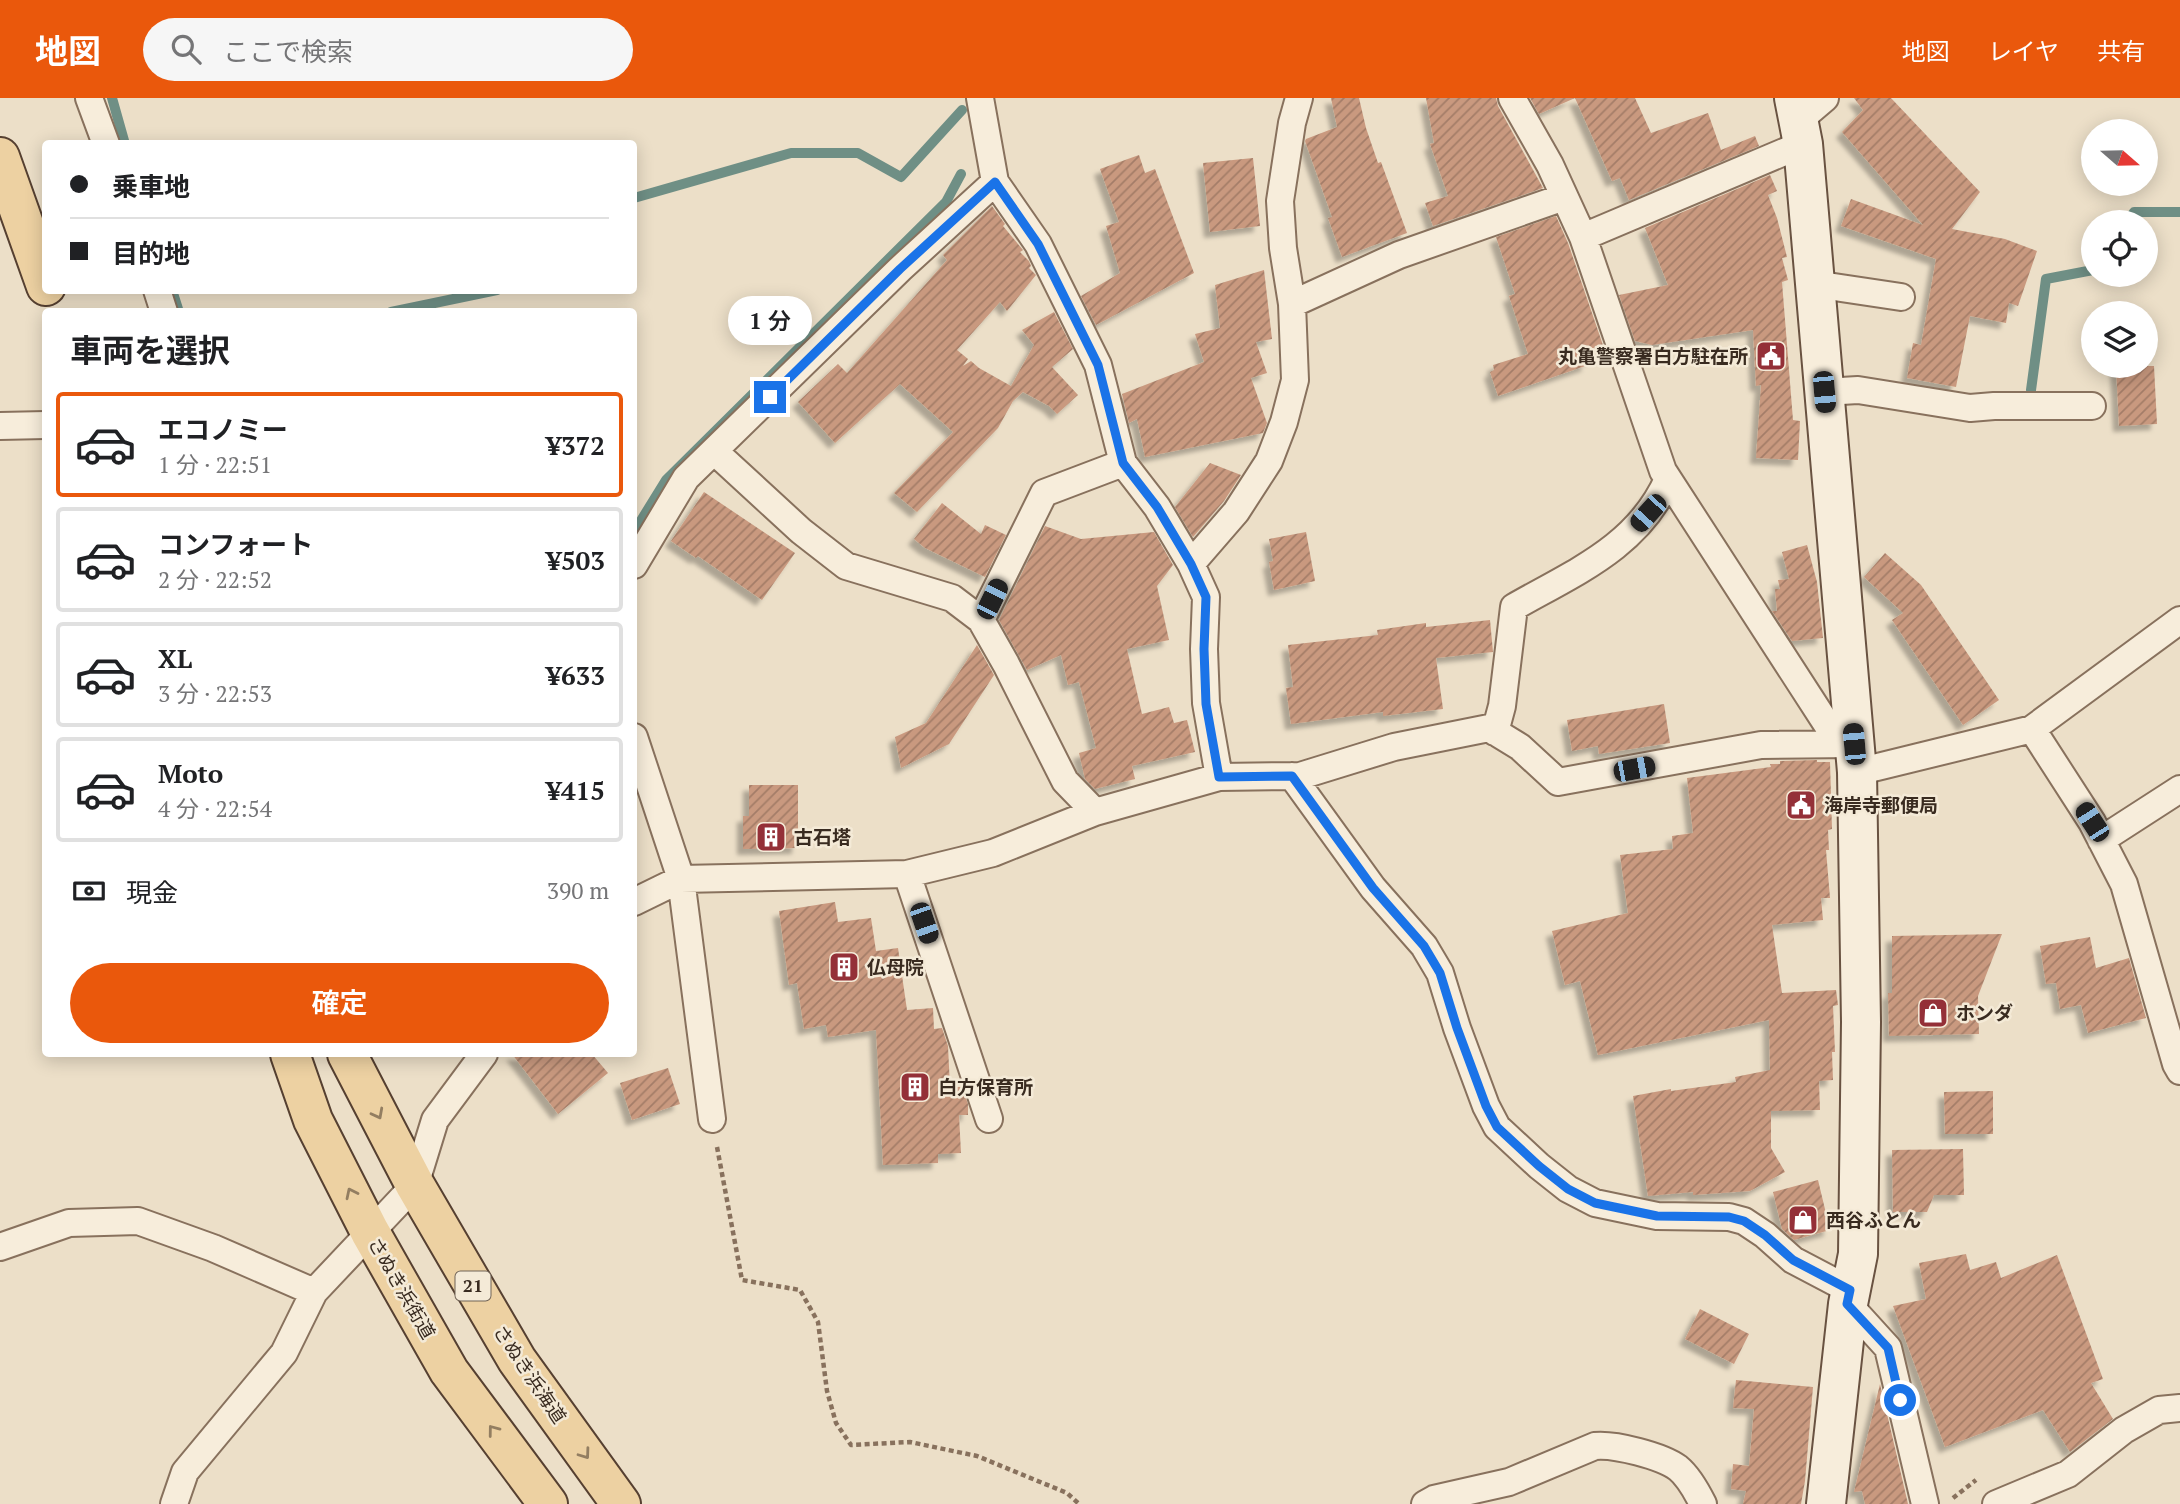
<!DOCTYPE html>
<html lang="ja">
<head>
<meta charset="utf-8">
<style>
  :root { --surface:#fff; --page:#f6f6f6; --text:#202124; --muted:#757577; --line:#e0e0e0; --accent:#ea580c }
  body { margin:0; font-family:"PT Serif","Noto Sans JP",serif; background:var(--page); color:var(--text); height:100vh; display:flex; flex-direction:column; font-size:26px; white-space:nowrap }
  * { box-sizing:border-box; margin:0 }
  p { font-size:23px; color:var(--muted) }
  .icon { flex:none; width:38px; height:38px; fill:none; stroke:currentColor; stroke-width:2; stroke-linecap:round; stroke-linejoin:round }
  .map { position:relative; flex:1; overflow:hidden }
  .side { position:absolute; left:42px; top:210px; width:595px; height:749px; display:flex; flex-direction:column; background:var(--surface); border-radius:7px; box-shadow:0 4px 18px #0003 }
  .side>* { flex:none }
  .hud { position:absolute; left:42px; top:42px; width:595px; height:154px; border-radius:7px; box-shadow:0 4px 18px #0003; display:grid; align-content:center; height:154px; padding:0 28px; background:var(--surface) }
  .needle { width:46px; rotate:110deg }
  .tools { position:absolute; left:2081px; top:21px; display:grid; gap:14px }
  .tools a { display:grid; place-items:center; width:77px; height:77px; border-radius:50%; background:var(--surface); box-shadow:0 4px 18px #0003; font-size:35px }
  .end { position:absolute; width:32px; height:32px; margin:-16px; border:9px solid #1a73e8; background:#fff; box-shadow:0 0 0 4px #fff }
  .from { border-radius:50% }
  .bubble { position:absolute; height:49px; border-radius:24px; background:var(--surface); box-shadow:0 4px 18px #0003; font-size:23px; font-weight:600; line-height:49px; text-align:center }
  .car { position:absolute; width:21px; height:42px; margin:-21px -10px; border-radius:9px; box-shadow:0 0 5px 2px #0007; background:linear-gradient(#222 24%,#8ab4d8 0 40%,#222 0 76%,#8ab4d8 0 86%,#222 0) }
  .hud b { display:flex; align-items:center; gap:24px; height:66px; font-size:26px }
  .hud b+b { border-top:2px solid var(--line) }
  .hud i { width:18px; height:18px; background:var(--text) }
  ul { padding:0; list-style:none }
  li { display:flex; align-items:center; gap:21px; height:105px; margin:0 14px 10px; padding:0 14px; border:4px solid var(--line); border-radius:7px }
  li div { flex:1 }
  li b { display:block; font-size:26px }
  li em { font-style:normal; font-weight:600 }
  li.on { border-color:var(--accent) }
  li>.icon { width:63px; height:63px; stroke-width:1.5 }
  h2 { padding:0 28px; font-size:32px; line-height:84px }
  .pay { display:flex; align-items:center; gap:18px; height:77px; padding:0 28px; font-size:26px }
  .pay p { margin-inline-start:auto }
  .cta { display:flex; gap:14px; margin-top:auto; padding:14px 28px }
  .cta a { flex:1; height:80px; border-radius:42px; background:var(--accent); color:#fff; font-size:28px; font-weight:600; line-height:80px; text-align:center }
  header { display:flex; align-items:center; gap:42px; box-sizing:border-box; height:98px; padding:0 35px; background:var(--accent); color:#fff }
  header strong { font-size:33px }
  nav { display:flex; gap:38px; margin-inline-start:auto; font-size:24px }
  .search { width:490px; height:63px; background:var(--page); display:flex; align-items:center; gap:18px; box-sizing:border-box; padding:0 24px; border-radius:38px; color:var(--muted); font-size:26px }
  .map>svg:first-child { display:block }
</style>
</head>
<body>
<header>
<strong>地図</strong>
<div class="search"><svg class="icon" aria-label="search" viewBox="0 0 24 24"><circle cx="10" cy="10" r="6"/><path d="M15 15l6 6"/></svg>ここで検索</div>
<nav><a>地図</a><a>レイヤ</a><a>共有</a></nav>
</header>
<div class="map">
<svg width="2180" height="1406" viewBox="0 0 2180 1406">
  <defs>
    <pattern id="building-hatch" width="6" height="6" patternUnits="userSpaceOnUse" patternTransform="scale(1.75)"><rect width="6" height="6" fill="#c9997f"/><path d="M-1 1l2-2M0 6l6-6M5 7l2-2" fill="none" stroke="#a47d68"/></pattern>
    <filter id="shadow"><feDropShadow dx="-6" dy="6" stdDeviation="2" flood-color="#0004"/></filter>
  </defs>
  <rect width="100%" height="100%" fill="#ecdfc8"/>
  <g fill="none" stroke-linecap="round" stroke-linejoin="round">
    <path stroke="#6f8f85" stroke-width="10" d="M112,0L125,46
      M634,100L791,55H858L901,79L962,12
      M2127,124L2134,114H2180
      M172,192L179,214
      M391,214L497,192
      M2031,292L2046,181L2093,172
      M634,434L666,382L946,104L961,76"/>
  </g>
  <path fill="url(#building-hatch)" filter="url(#shadow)" d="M1331,0H1359L1366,30L1378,65L1381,64L1407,135L1342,159L1328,120L1332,119L1305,43L1306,41L1337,29Z
    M1426,0H1496L1498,8L1543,90L1433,128L1425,105L1448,98L1430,46L1434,45Z
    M1530,0H1635L1651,35L1708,15L1721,52L1755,38L1759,48L1629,102L1620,80L1612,83L1575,0L1539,16Z
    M1854,0H1891L1980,94L1952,131L2005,141L2037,153L2018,208L2009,205L2006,225L1970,218L1956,289L1907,280L1913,245L1921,247L1936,161L1841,128L1851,101L1923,127L1842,34L1863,12Z
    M1139,57L1145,75L1155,71L1194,175L1096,227L1081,198L1120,175L1106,128L1119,124L1100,71Z
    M1253,60L1260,128L1210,134L1203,65Z
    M1770,77L1777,93L1768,97L1777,120L1787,159L1782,160L1788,182L1782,184L1793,322L1800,323L1798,362L1756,360L1761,287L1756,288L1753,232L1652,247L1635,243L1619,197L1668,187L1645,130Z
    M992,108L1005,126L1003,128L1023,152L1020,154L1029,163L1031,168L1029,170L1036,177L1007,213L1000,204L957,252L968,261L963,268L971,263L979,270L1011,288L1034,247L1022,232L1054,214L1073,251L1052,269L1078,297L1057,316L1049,308L1023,294L1013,303L998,330L917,414L894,395L953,334L900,286L835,345L798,304L838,266L847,275L947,162L943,157Z
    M1556,118L1568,145L1606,256L1586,262L1588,267L1498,298L1490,274L1494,272L1493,267L1528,256L1509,198L1515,196L1496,139Z
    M1264,172L1272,241L1256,244L1267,275L1251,280L1267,325L1263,335L1145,359L1137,321L1129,325L1122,296L1204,264L1195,236L1220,230L1215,187Z
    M2116,268H2154L2157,326L2119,328Z
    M1210,365L1241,377L1224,403L1193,439L1175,409Z
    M704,394L795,455L762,502L698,458L696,460L671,443Z
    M942,405L981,436L985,427L1006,437L985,479L925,450L914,441Z
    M1045,428L1081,441L1154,434L1173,467L1157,488L1169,542L1127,551L1142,616L1169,609L1174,625L1187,622L1195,654L1132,668L1135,681L1095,691L1085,681L1079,655L1096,650L1079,584L1068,587L1061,557L1027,572L999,522Z
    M1306,434L1315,483L1274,492L1269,464L1273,463L1269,441Z
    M1807,447L1817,484L1823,540L1792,543L1772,513H1777L1775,491H1780L1778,482L1789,481L1782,454Z
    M1885,455L1921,487L1999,602L1963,627L1892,522L1903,515L1864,479Z
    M1490,522L1493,554L1436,560L1443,611L1383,618V614L1291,626L1286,590L1293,589L1288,547L1378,537L1377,532L1426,525V529Z
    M977,547L994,577L949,646L901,670L895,639L926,625Z
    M1664,606L1670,645L1599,656L1598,648L1572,653L1567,622Z
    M1817,662V664H1830L1832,731L1828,732L1829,752H1826L1830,800H1821L1823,822L1772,827L1782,895L1836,892L1838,907L1833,908L1835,954H1832L1833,982L1819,983L1820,1012L1771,1013V1050L1785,1074L1750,1093L1693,1097V1094L1648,1098L1633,998L1671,991V993L1736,984L1735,979L1770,972L1769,922L1598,957L1580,883L1565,887L1552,833L1628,815L1620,757L1673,751L1672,738L1693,735L1687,680L1771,669L1770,666H1780V663Z
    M749,687H798V750L743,751V718H749Z
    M835,804L838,824L871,820L876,853L898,850L907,912L933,910L934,931L942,930L948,948L950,989H962L968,1006V1017H959L961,1055L938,1056V1065L883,1067L876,932L828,939L826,927L804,931L797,885L789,887L779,813Z
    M2002,836L1978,898L1979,936L1889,938L1888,895H1892V838Z
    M2090,839L2096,870L2129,860L2146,920L2088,935L2081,907L2060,911L2056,885L2046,886L2040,848Z
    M512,956H592L608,975L558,1016Z
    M668,970L680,1006L632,1022L620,985Z
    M1993,993V1036H1945L1944,994Z
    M1963,1051L1964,1097H1934L1927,1114H1893L1892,1052Z
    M1818,1082L1830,1132L1794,1142L1782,1131L1773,1094Z
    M1966,1156L1970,1172L1996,1164L2001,1180L2057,1157L2103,1281L2091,1285L2113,1321L2070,1354L2043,1312L1945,1349L1893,1208L1926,1201L1919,1165Z
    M1700,1211L1749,1236L1734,1266L1685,1241Z
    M1736,1282L1813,1289L1805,1383L1801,1406H1743L1746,1393L1731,1391L1733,1366L1749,1368L1754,1311L1733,1310Z
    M1880,1286L1891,1333L1908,1406H1865L1862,1393L1854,1394Z"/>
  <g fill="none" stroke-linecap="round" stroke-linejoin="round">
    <g stroke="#88715d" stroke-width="30">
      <path id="street" d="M89,0L106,46
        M1512,0L1550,67L1583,139L1663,373L1828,628L1854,646
        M1798,23L1825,0
        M995,84L1038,146L1098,267L1123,365L1157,409L1191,466
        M1583,139L1803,46
        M1814,186L1901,199
        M157,192L164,214
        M1292,206L1399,157L1564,99
        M1824,294L1858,292L1970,310L1994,308H2092
        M0,328L46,327
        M714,353L801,433L846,468L952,500L981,522L1006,566L1065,683L1095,714
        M634,467L686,380L900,171L995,84L980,0
        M981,522L1044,395L1123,365
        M2032,631L2092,724L2124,786L2176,966L2180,973
        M1495,634L1502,608L1514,509C1575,474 1638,449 1668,381
        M634,639L681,781L712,1021
        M1857,674L2032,631L2180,522
        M1292,678L1373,790L1424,848L1440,875L1457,930L1486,1008L1497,1029L1539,1068L1568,1091L1595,1105L1657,1118L1729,1119L1744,1123L1765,1137L1793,1162L1850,1192
        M1219,679L1206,605L1204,551L1206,499L1191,466L1236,414L1269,363L1284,324L1295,282L1292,206L1283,150L1280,103L1292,25L1299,0
        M2101,742L2180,691
        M907,776L989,1021
        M634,804L681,781L907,776L993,755L1095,714L1219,679L1300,678L1394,649L1489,630L1520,649L1558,684L1761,647L1854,646
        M0,1149L69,1125L138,1123L213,1150L314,1194
        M1848,1206L1888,1250L1925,1406
        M174,1406L185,1374L284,1255L314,1194L415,1087L435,1022L484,956
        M1425,1406L1434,1401L1509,1384L1595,1348C1615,1346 1662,1358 1678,1370C1689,1379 1697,1394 1703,1406
        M1996,1406L2068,1376L2124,1332L2159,1312L2180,1310"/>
    </g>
    <g stroke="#695241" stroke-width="42">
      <path id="secondary" d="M1794,0L1803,46L1857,674L1861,924L1858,1156L1848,1206L1826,1406"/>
    </g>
    <g stroke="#564031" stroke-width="42">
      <path id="primary" d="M0,59L46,188
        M290,956L313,1022L370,1134L449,1273L548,1406
        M347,956L415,1087L517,1262L621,1406"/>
    </g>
    <path stroke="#88715d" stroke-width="4.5" stroke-dasharray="5 3.5" stroke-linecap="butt" d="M717,1049L742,1182L800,1192L818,1224L827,1293L836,1325L851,1347L910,1344L977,1358L1067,1395L1079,1406
      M1953,1400L1976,1382"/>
    <use href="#street" stroke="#f7eddb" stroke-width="26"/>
    <use href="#secondary" stroke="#f7eddb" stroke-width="38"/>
    <use href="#primary" stroke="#edd1a2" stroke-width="38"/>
  </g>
  <defs><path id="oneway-chevron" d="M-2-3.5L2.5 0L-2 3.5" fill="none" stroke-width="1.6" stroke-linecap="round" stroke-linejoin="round" transform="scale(1.75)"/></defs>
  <g stroke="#937e61">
    <use href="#oneway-chevron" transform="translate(378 1016) rotate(62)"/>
    <use href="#oneway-chevron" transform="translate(351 1095) rotate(-116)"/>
    <use href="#oneway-chevron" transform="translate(493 1332) rotate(-127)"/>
    <use href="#oneway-chevron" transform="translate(585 1356) rotate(54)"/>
  </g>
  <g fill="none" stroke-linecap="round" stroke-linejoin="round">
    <path stroke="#1a73e8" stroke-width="9" d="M770,299L900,171L995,84L1038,146L1098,267L1123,365L1157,409L1191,466L1206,499L1204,551L1206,606L1219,679L1292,678L1373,790L1424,848L1440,875L1457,930L1486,1008L1497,1029L1539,1068L1568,1091L1595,1105L1657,1118L1729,1119L1744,1123L1765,1137L1793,1162L1850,1192L1847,1206L1888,1250L1900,1302"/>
  </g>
  <defs>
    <g id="civic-square" transform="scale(1.575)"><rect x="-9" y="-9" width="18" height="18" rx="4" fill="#943038" stroke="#f4ead7"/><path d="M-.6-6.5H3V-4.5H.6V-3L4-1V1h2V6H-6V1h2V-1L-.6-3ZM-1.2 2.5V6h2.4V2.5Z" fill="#fff"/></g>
    <g id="building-square" transform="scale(1.575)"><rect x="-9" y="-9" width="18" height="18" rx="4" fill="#943038" stroke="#f4ead7"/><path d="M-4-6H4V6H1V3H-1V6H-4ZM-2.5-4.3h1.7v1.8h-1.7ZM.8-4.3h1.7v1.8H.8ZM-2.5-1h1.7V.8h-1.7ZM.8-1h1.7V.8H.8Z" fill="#fff"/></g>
    <g id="shop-square" transform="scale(1.575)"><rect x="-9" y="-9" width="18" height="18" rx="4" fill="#943038" stroke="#f4ead7"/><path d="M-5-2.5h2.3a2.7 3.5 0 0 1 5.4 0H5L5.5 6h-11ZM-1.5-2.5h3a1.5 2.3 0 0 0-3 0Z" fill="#fff"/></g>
  </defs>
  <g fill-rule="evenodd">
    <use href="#civic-square" x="1771" y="258"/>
    <use href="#civic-square" x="1801" y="707"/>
    <use href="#building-square" x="771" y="739"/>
    <use href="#building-square" x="844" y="869"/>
    <use href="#shop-square" x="1933" y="915"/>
    <use href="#building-square" x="915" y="989"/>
    <use href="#shop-square" x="1803" y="1122"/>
  </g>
  <g text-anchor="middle" stroke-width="5" stroke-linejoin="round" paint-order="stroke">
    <rect fill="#f4ead7" stroke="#716457" stroke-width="2" x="455.5" y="1173.5" width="35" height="29" rx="5"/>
    <g font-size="18" font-weight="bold" fill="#392b20">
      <text x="473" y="1194">21</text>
    </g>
    <g font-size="19" font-weight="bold" fill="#392b20" stroke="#f4ead7" text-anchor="start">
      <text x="1748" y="265" text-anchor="end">丸亀警察署白方駐在所</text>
      <text x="1824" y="714">海岸寺郵便局</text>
      <text x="794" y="746">古石塔</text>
      <text x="867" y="876">仏母院</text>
      <text x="1956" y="922">ホンダ</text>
      <text x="938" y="996">白方保育所</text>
      <text x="1826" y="1129">西谷ふとん</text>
    </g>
    <g font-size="19" fill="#392b20" stroke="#f4ead7">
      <text transform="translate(402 1190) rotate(60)" y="7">さぬき浜街道</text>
      <text transform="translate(530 1276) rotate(56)" y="7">さぬき浜海道</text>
    </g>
  </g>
</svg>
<div class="tools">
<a><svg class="needle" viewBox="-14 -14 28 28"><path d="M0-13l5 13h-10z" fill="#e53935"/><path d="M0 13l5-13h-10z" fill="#757577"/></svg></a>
<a><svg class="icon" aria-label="locate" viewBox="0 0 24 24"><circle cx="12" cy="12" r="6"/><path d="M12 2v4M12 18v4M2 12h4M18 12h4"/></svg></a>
<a><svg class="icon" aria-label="layers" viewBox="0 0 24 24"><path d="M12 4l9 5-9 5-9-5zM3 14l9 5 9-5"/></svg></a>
</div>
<i class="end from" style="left:1900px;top:1302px"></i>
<i class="end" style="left:770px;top:299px"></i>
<div class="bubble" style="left:728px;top:198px;width:84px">1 分</div>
<i class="car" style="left:1824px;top:294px;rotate:175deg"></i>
<i class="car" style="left:1648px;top:415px;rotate:222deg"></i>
<i class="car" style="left:992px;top:501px;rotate:26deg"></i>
<i class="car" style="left:1854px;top:646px;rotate:355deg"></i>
<i class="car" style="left:1634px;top:671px;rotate:79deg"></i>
<i class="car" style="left:2092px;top:724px;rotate:327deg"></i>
<i class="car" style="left:924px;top:825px;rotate:161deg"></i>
<div class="hud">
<b><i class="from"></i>乗車地</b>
<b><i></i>目的地</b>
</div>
<section class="side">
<h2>車両を選択</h2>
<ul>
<li class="on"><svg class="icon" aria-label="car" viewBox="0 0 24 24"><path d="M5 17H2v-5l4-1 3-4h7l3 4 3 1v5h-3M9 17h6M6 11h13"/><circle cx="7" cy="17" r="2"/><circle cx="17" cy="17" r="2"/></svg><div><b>エコノミー</b><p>1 分 · 22:51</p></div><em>¥372</em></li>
<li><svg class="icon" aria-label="car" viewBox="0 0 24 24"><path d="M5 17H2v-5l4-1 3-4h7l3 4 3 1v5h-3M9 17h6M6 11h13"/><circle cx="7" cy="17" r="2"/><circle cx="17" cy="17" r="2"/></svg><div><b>コンフォート</b><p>2 分 · 22:52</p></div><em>¥503</em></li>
<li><svg class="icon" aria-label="car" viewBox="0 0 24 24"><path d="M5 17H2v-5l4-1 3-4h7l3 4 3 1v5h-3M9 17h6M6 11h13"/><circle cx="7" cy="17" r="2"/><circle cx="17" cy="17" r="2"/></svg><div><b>XL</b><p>3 分 · 22:53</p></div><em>¥633</em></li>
<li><svg class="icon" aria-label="car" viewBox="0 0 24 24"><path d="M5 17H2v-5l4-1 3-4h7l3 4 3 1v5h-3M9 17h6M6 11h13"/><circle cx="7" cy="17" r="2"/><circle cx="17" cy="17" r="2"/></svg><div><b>Moto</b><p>4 分 · 22:54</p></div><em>¥415</em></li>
</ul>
<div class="pay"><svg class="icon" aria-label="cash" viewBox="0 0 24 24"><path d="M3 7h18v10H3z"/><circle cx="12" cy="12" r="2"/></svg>現金<p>390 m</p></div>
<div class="cta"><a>確定</a></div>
</section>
</div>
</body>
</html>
